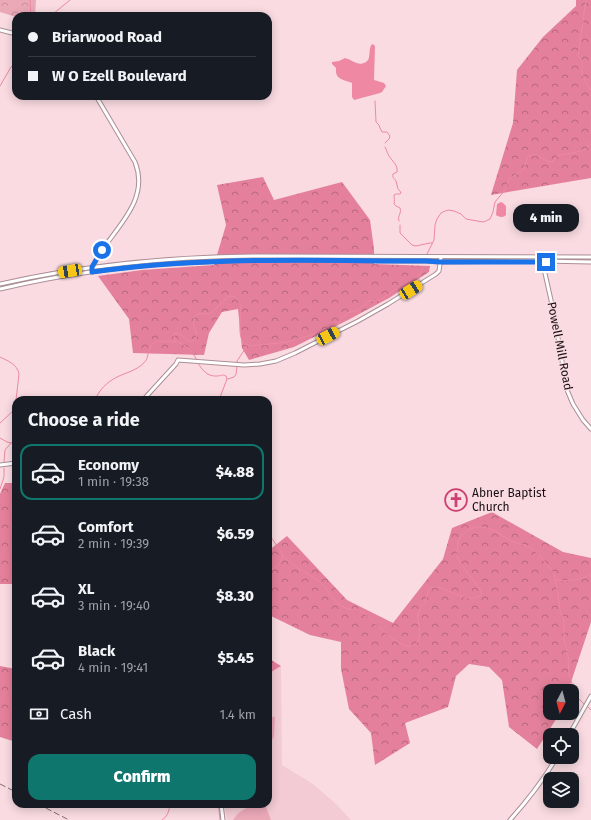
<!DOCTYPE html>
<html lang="en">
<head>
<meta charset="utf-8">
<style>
  :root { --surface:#171b24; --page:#242831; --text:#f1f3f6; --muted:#9ea1a6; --line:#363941; --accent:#0f766e }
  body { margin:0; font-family:"Fira Sans",sans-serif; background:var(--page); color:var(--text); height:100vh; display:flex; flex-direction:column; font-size:15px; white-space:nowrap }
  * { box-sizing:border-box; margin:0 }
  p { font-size:13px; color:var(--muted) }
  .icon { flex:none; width:22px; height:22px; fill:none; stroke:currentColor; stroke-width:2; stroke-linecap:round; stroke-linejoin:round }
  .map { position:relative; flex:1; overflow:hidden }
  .sheet { position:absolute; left:12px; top:396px; width:260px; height:412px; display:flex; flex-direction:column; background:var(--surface); border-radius:12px; box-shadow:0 2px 10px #0003 }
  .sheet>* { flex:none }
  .banner { position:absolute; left:12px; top:12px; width:260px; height:88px; border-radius:12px; box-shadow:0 2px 10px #0003; display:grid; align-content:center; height:88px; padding:0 16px; background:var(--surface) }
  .needle { width:26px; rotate:186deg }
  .controls { position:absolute; left:543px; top:684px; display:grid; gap:8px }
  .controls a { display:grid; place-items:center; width:36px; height:36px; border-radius:8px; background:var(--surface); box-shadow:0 2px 10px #0003; font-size:20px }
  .end { position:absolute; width:18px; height:18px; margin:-9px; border:5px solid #1a73e8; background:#fff; box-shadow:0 0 0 2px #fff }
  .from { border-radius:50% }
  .bubble { position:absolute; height:28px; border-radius:12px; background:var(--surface); box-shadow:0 2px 10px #0003; font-size:13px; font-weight:800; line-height:28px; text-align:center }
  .car { position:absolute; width:12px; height:24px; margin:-12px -6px; border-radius:5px; box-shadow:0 0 3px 1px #0007; background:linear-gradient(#f5c518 24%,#345 0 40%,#f5c518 0 76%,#345 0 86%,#f5c518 0) }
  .banner b { display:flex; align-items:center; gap:14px; height:38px; font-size:15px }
  .banner b+b { border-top:1px solid var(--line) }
  .banner i { width:10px; height:10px; background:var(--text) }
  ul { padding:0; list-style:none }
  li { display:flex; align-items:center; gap:12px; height:56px; margin:0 8px 6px; padding:0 8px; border:2px solid transparent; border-radius:12px }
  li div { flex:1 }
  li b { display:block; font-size:15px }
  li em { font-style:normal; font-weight:800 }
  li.active { border-color:var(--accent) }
  li>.icon { width:36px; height:36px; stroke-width:1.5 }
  h2 { padding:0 16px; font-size:18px; line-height:48px }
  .pay { display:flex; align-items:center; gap:10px; height:44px; padding:0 16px; font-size:15px }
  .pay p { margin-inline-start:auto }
  .button { display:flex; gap:8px; margin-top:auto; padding:8px 16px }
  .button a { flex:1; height:46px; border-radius:12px; background:var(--accent); color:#fff; font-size:16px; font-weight:800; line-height:46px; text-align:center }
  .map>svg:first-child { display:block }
</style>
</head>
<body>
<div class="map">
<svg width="591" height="820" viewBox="0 0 591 820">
  <defs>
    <pattern id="forest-crowns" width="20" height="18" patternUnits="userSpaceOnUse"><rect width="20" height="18" fill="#e4809b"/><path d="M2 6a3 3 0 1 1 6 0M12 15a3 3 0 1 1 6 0" fill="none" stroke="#b8677d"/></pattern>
    <pattern id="park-crowns" width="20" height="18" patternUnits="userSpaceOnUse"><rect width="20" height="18" fill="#eba9b8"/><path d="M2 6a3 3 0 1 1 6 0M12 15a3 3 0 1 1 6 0" fill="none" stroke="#c9909d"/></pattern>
  </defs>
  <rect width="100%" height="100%" fill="#f9dbe1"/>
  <path fill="#f2cbd4" d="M281,666L282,765L313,784L336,804L351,820H227L224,804H268V674Z"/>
  <path fill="url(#forest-crowns)" d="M576,0H591V178L491,195L513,123L517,70L543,37L576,6Z
    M263,177L274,200L342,182L370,220L374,249V264L430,266L429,272L389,298L348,320L294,347L249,360L242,348L238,309L222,312L209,333L204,355L133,353L129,319L98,276L142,270L214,265L226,225L217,185Z
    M5,483H16V584H0V494Z
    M492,512L563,552L591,558V622L568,691H550V713H560L537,749L509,727L502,680L489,667L469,664L456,676L448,707L405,723L410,743L375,765L371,733L349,709L341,669V642L310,635L271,616L268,622V551L287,536L347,600L393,623L443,559L452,528Z
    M268,658L281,666L268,674Z
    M0,666L16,669V742L0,737Z"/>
  <path fill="url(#park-crowns)" d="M0,0H36L35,16H16V17L0,12Z"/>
  <path fill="#eba9b8" d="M268,717H275L274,737L272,740H268Z
    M261,804H265L271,820H233C239,810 249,806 261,804Z"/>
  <path fill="#ee88a3" d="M372,44L374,45L375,46L374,80L384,83L386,86L382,92L380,93L354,100L352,97V83C343,79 335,80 336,68L332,64V62L339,61L345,58C353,60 358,67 366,62C368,60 369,59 369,57C370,52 369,48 372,44Z
    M501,202L503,203L506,206V215C504,218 498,217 496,215L497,204Z"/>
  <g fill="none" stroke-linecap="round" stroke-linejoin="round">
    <path stroke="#ee88a3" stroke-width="1" d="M30,0L31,16
      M586,0L578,56C587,65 580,63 582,73C584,79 587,85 591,91
      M47,16L53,14L70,0
      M0,86L11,67L16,62
      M375,101L376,122L379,125L380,128L382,132H387L390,136L389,139L385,143
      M591,119V131
      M586,142L588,147
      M385,147C387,150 387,153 389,156C393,162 398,165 397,172L393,174C392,178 394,178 396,181L398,189L400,191L401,193L400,194H396L394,195C394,198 395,201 394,204L396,206L400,208C402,213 397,216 399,221
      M400,225V233L412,245L416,246L430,243H432
      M427,254L434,240L435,225L437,219L441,213L445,211L449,210L454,211L461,214L466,219L483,222L486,221L490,219L493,212L495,202L505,190L509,179L523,170L528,157L531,155H536L549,162H552L559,155L573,153L586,149L591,144
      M175,341L174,335L175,333C183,333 185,342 192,341C205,339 185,320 198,314C202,312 206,315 210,314L229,296L235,297L241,304C241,315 237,336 244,344L251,346L287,342L308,336L329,327L333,326L337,324L347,313L358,310L369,301L380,300L384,297L399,287L420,274L424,267
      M0,357C8,361 17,364 19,374L16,400
      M147,358C153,335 157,342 175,342V341C187,345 191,350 197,360
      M198,363C202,370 208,377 217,376C221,376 222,374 226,376L227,379
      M237,363V361L247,346
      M228,379L234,377L236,374L237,367
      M95,400C99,390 107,382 117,377C127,372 140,370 147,359
      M219,400L227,379
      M0,423L13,411L16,405
      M0,438L7,442L16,444
      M4,462L5,450L11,443
      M0,489L4,477V468
      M268,533C275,541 279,552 287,560C297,569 310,574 320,582C328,588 331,599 340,605C342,606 345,608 348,609C352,610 356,608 360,610C371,617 402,656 416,644C423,638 417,622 418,614C419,609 423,606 426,601C427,597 427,590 431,588C441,582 465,605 480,596L482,593L481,591L459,561L457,555L458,541L460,537L467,531L475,527H480L487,528L493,530L511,541L530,547L536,552L550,568L554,574L558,593L560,610L564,621V638L568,656L569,676L578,698L584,704
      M268,573L279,564L283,556
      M555,580C568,581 580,581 591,574
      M587,706L591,710
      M216,804L219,809L220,820
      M162,820C168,816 169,811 170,804"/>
    <g stroke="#ab8f95" stroke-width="5">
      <path id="secondary" d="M0,30L16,34
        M542,260L553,309L567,390L573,404L583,420L591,429
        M92,272C92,264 98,257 102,250C121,223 149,197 135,162L96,96
        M143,400L176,364L178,360L244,365L260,364L276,361L295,353L358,321L388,304L436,274L439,271L441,257
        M0,465L16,463
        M569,735L591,696
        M221,804L223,820
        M510,820C527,801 544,779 557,757"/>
    </g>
    <g stroke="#ab8f95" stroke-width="5">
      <path id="primary" d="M0,284C84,265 168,257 254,256L591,257
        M0,289C60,275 121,266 183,263C264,258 345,261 426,261L440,262L542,261L591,262"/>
    </g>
    <use href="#secondary" stroke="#fff" stroke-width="3"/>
    <use href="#primary" stroke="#fff" stroke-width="3"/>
    <path stroke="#7f6c71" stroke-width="1" stroke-dasharray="6 3" stroke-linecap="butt" d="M0,784L16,792
      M38,804L69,820"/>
  </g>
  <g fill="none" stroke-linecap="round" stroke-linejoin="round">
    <path stroke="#1a73e8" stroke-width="5" d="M102,250L92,267V272C203,256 314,261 426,261L440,262H546"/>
  </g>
  <defs>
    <g id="church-ring" transform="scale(1.15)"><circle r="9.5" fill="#f9dbe1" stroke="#cd4071" stroke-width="1.5"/><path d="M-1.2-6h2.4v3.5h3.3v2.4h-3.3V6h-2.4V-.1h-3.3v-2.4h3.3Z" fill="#cd4071"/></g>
  </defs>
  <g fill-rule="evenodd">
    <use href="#church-ring" x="456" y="500"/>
  </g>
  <g text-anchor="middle" stroke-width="3" stroke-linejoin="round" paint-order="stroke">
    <g font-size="12" fill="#1a1013" stroke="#f9dbe1">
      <text transform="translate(560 346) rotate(79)" y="4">Powell Mill Road</text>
    </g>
    <g font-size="12" fill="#1a1013" stroke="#f9dbe1" text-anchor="start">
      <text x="472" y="497">Abner Baptist<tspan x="472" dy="14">Church</tspan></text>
    </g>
  </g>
</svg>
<div class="controls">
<a><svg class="needle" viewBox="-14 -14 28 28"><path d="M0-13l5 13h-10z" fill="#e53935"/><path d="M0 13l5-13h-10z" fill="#9ea1a6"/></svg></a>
<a><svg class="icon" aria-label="locate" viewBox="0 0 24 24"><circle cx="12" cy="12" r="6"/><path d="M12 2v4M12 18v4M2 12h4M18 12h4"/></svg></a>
<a><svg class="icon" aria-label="layers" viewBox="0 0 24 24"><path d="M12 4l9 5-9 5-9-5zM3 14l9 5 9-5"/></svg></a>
</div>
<i class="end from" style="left:102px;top:250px"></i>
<i class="end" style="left:546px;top:262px"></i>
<div class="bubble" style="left:513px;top:204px;width:66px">4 min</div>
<i class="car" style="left:70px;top:271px;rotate:261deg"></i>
<i class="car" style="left:411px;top:290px;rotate:58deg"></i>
<i class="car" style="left:328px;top:336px;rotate:62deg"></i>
<div class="banner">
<b><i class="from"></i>Briarwood Road</b>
<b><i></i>W O Ezell Boulevard</b>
</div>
<section class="sheet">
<h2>Choose a ride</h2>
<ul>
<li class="active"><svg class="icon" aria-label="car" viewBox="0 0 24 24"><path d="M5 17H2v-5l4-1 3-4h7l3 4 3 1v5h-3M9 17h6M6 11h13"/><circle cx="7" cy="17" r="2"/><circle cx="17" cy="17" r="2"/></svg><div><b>Economy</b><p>1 min · 19:38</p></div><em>$4.88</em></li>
<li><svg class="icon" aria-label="car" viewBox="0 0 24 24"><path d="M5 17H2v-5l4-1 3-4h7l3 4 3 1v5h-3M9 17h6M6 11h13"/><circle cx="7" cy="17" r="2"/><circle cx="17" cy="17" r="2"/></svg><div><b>Comfort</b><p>2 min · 19:39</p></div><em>$6.59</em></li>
<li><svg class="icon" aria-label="car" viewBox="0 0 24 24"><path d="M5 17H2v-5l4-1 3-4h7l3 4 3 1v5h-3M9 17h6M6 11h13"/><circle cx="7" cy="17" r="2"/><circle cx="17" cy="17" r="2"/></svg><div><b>XL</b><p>3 min · 19:40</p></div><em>$8.30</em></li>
<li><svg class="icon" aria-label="car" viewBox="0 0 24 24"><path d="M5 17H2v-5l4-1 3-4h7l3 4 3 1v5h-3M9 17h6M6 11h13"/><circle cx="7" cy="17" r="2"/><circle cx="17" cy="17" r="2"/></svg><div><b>Black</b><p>4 min · 19:41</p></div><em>$5.45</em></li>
</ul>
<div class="pay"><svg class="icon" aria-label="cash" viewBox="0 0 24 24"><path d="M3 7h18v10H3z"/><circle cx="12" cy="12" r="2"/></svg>Cash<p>1.4 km</p></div>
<div class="button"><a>Confirm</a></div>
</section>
</div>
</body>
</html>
